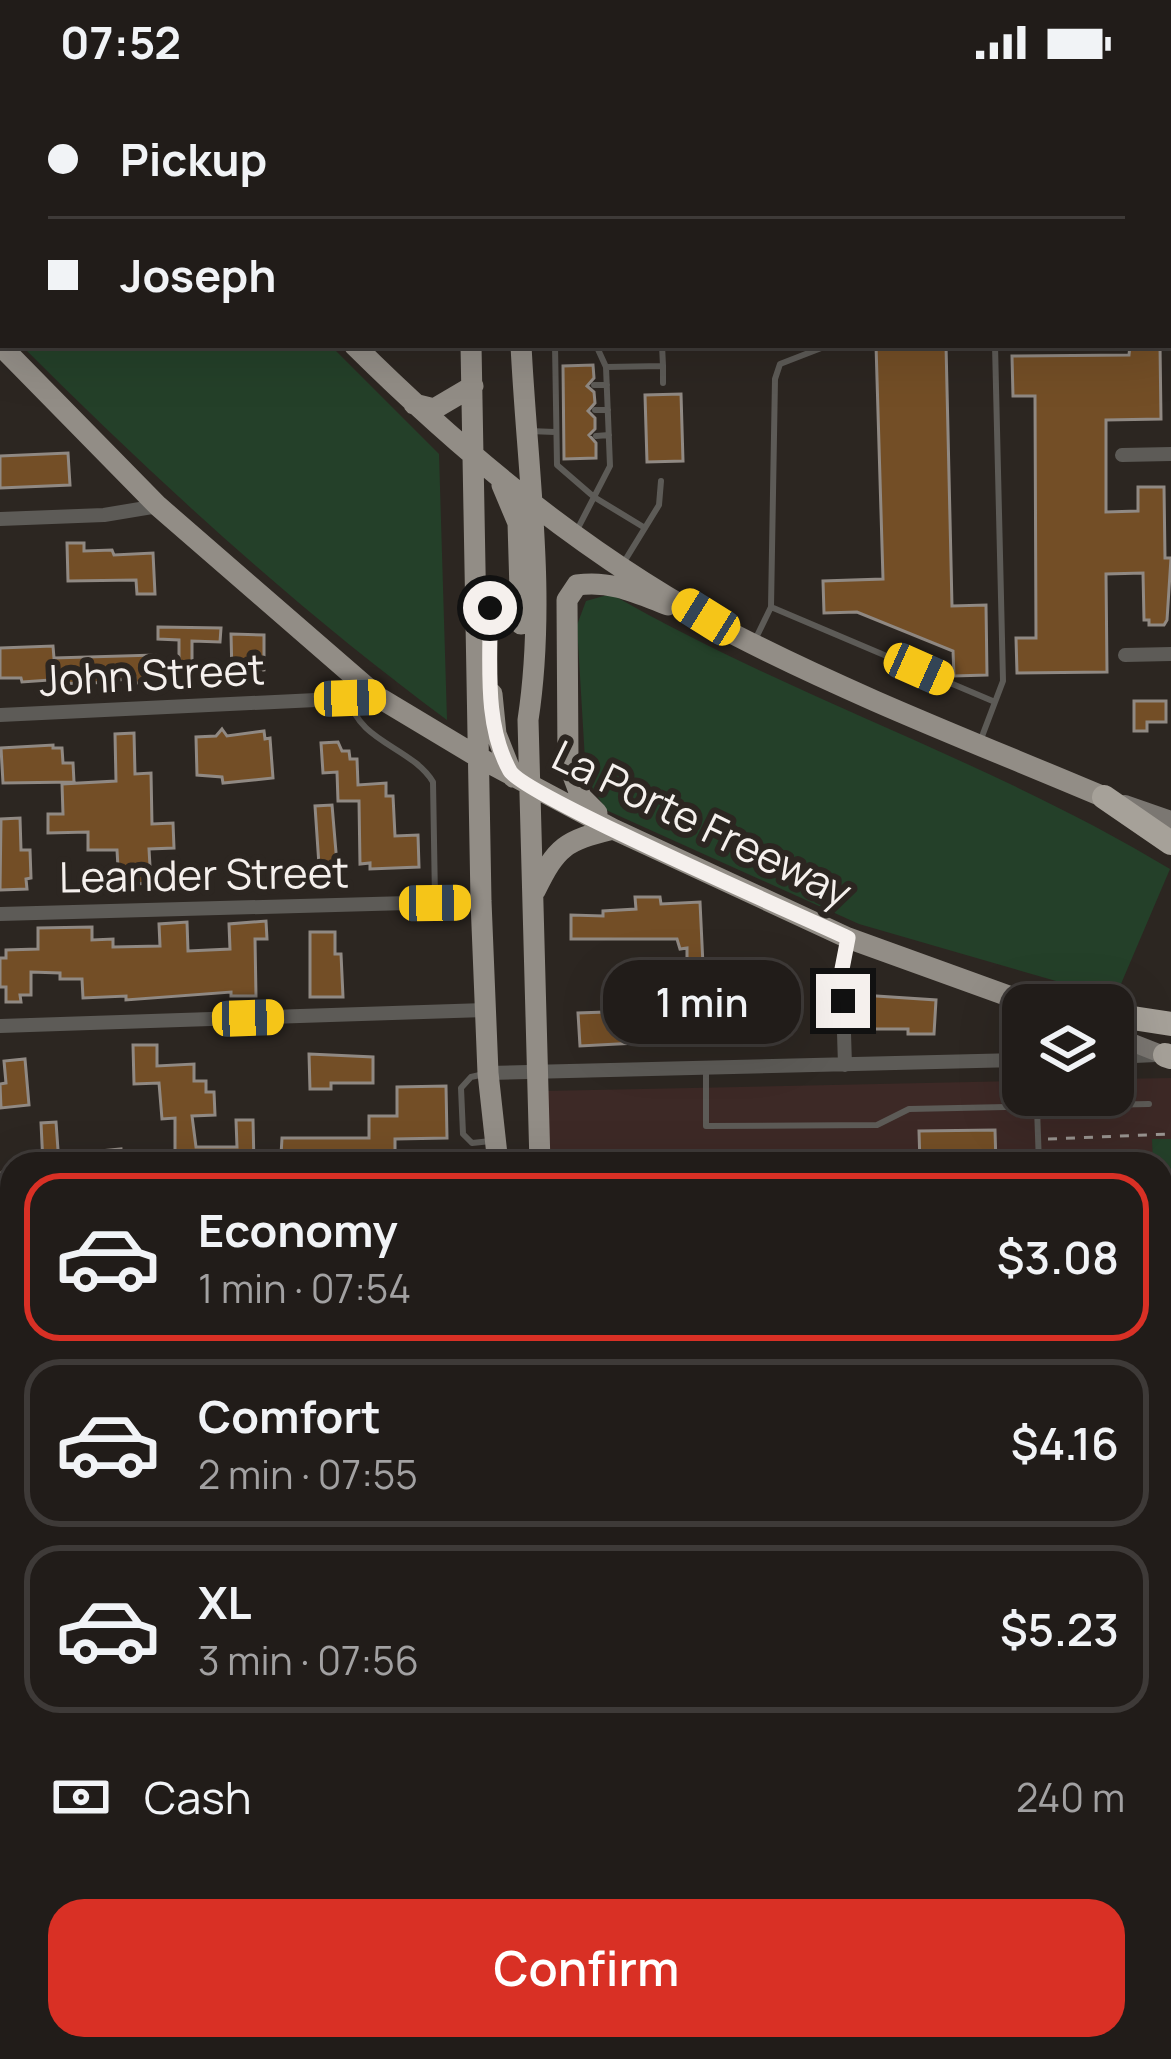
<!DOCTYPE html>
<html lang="en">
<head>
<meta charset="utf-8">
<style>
  :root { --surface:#211c19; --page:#2d2926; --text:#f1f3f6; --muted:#a2a1a2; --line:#3e3a38; --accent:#d93025 }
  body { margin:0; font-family:Manrope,sans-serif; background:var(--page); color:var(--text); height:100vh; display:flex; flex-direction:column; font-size:45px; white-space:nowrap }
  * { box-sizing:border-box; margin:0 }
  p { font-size:39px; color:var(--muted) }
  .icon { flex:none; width:66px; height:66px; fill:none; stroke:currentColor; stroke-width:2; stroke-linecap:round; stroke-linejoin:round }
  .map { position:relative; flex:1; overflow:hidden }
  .side { position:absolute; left:0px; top:1068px; width:1173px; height:909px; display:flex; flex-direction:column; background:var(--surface); border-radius:36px 36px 0 0; box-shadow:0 12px 48px #0002,0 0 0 3px var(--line) }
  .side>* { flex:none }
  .guide { position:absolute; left:0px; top:0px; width:1173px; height:264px; box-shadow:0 12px 48px #0002,0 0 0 3px var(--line); display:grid; align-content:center; height:264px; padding:0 48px; background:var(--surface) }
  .controls { position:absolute; left:1002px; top:900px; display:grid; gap:24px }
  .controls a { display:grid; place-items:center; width:132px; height:132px; border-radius:24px; background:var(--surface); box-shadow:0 12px 48px #0002,0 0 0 3px var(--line); font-size:60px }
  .end { position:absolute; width:54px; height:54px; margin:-27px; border:15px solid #f5f0ed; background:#111; box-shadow:0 0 0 6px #111 }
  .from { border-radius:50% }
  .bubble { position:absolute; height:84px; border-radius:36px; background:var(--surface); box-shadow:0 12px 48px #0002,0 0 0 3px var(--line); font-size:39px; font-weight:600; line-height:84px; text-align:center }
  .car { position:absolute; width:36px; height:72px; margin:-36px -18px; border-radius:15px; box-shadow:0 0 9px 3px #0007; background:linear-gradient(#f5c518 24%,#345 0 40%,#f5c518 0 76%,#345 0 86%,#f5c518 0) }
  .guide b { display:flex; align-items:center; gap:42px; height:114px; font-size:45px }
  .guide b+b { border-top:3px solid var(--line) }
  .guide i { width:30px; height:30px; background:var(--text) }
  ul { padding:21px 0 0; list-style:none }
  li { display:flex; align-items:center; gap:36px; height:168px; margin:0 24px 18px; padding:0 24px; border:6px solid var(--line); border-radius:36px }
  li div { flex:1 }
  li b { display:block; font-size:45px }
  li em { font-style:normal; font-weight:600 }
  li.current { border-color:var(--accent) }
  li>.icon { width:108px; height:108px; stroke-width:1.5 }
  .pay { display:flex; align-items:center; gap:30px; height:132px; padding:0 48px; font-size:45px }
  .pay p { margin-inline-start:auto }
  .action { display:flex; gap:24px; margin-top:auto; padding:24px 48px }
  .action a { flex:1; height:138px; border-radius:36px; background:var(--accent); color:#fff; font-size:48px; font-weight:600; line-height:138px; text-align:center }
  .status { display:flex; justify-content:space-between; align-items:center; height:84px; padding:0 60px; background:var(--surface); direction:ltr }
  .status svg { height:33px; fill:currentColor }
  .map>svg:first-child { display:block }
</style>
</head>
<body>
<div class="status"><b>07:52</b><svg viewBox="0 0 49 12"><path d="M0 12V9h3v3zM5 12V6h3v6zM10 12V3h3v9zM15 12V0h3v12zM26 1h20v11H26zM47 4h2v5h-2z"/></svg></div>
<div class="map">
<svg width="1171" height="1975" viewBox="0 0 1171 1975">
  <rect width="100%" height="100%" fill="#2c2621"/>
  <path fill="#3d2926" d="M1171,994V1601H1161V1080H546L544,1007L1023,997V1011H1113V995Z"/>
  <path fill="#244029" d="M0,0L72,3H3V243Z
    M21,261H330L439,370L447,636C295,524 155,395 21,261Z
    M611,510C792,614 992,677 1170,785L1115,914L859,840L606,726L586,693L577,541L586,517Z
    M1152,1055H1171V1147H1161V1080H1153Z
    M1171,1354V1569L1161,1570V1370Z"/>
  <path fill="#734e26" stroke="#908983" stroke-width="3" d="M876,261H946L952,522L986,521L987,591L954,592L953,567L857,528L824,529L823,497L883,495Z
    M1130,261H1160L1161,335L1106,336V428L1138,427V403H1164L1165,474H1171L1167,536L1164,541H1149V536H1144L1143,489L1106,490L1107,588L1017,589L1016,554H1036L1035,312H1013L1012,272L1129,271Z
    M593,281L594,294L587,302L594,308L595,319L588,327L595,334V345L589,351L596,359V374L564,375L563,282Z
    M681,310L683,377L647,378L645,311Z
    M68,369L70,401L0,404V372Z
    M67,459H84V467L112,466L114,471L153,469L155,510H137L136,496L68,497Z
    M158,543L221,544L220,558L192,557V584H179V556L158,555Z
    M231,550L264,551V586L232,590Z
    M53,562L54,574L155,571L156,598L135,599V594L86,600L64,599V595L22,598L21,594H0V564Z
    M1134,617H1166V638H1147V647H1134Z
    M222,645L227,652L264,647L265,655L270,654L273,694L223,699L222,693L197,691L196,653L216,652Z
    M134,649L135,690L151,689L152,740L173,739L174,764L149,765L151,799L119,801L117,766H88V748L48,749V730H63L62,700L116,697L115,650Z
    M338,658L342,667H349L350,675H357L358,701L386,699V712H393L395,752L418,751L419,783L370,785V779L360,780L359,717H338L337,688L323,689L321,659Z
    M53,661V664H62L63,679H73L74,698L3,699L1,664Z
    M332,721L337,780L330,781L334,790L320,796L315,722Z
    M20,734L21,766H30L31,794L26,795L27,805L0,806L1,735Z
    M635,813H660L661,820L700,818L703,881H687V864L680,865L677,855H571V831L603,832V827L636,825Z
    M266,837L267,855H255L256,912H231V908L126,916V912L83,914L82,895H60V889L31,888V911H20L21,918H6V903H0V874H6V866L38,865V844L92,843V856L113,855V863L160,862L159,840L187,838L188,867L230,865L229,840Z
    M310,848H335V870H341L343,913H310Z
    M861,911L936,916L934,950H908V945H865Z
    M635,927L636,959L580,962L578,929Z
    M133,961H157V982L194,980V997H206V1008H214L215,1031L192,1032L196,1063H237L236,1036H253L254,1080H175V1034L162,1035L159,999L134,1000Z
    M309,970L373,973V999H331V1005H310Z
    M25,975L29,1021L1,1024L0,1000L6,999L4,977Z
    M446,1002L447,1054L395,1055V1075H382V1080H299V1072L281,1071L282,1054H369V1032H397V1003Z
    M56,1038L59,1080H43L41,1039Z
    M995,1046L996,1080H920L919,1047Z
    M121,1065L122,1080H69V1070Z"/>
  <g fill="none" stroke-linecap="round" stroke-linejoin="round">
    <path stroke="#9a9591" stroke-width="3" stroke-dasharray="9 9" stroke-linecap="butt" d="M1048,1055L1171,1050
      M1161,1578L1171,1580"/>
    <path stroke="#5d5b57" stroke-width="6" d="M279,0V3
      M419,3L420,0
      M1170,38H1171
      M555,261L557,381L594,413L645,444
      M662,261L663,282
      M525,264H553
      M606,283L663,282V299
      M594,301H607
      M595,326H608
      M529,347L555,348
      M596,352L609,351
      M576,448L610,382L606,283L596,261
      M624,478L659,421L661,397
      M771,523L775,295L780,280L829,261
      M755,556L771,523L995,618
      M350,615C357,657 413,664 433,698L435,815
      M981,655L1003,597L995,261
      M1015,979V1023
      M706,988V1042L877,1041L909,1025L1149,1020
      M484,990L471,993L461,1004L463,1050L472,1059L491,1057
      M1037,1024L1039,1080
      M0,1517H12
      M0,1811L12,1804
      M991,1965V1975
      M535,1969L585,1975"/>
    <path stroke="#5d5b57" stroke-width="14" d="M818,0V3
      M1131,0V3
      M1170,161H1171
      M1122,371L1171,370
      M0,435L104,431L158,422
      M1125,571L1171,570
      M0,631L378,613
      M0,830L481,817
      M0,942L485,926
      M1113,973L1156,971
      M845,981L842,885L848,854
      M488,989L1023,976
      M0,1375H12
      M1161,1612L1171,1608
      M0,1841H12
      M1158,1965V1975"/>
    <path stroke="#7b7772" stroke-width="18" d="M1125,720L1171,736
      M1113,951L1171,974
      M852,1965L861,1975"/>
    <path stroke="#928d86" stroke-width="21" d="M92,0L95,3
      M460,0V3
      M512,0V3
      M0,261L158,422L378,613L478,673L613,745L848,854L1017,915
      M354,261C468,374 594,478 737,552C856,613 981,661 1104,713
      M471,261L481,817L488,989L498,1080
      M521,261C527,385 547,512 528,636L540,1080
      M414,320L434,325L473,302
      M502,401L518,439L521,540
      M492,610L496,650L513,693
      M597,729L581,713L568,678L567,516L577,501C611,496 637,509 668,521
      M535,807C557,762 565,757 613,745
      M530,1965L531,1975"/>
    <path stroke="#a6a199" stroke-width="24" d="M1104,713L1171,759
      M1017,915L1054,921
      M1113,931L1171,940
      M1165,971L1171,973"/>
    <path stroke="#87827d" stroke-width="4.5" stroke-dasharray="21 21" stroke-linecap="butt" d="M0,1088L12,1103
      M715,1965L723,1975"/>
  </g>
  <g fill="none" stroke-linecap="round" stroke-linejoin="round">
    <path stroke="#f5f0ed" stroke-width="15" d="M490,524C491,576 483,639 510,687C525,712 802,832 848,854L842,885L843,917"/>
  </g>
  <g text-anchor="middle" stroke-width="12" stroke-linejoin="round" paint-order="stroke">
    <g font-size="42" fill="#f5f0ed" stroke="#2c2621">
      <text transform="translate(152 591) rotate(-3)" y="15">John Street</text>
      <text transform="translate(702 740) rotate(26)" y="15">La Porte Freeway</text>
      <text transform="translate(204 791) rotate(-1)" y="15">Leander Street</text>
    </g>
  </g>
</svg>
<div class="controls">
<a><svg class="icon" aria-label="layers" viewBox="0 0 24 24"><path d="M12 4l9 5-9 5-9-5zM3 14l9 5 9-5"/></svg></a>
</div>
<i class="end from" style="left:490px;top:524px"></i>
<i class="end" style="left:843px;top:917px"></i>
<div class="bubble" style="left:603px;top:876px;width:198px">1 min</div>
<i class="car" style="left:706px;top:533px;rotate:302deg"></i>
<i class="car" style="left:919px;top:585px;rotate:114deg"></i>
<i class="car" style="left:350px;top:614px;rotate:88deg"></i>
<i class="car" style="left:435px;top:819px;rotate:89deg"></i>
<i class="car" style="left:248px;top:934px;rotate:88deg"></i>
<div class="guide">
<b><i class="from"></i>Pickup</b>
<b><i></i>Joseph</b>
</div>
<section class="side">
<ul>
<li class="current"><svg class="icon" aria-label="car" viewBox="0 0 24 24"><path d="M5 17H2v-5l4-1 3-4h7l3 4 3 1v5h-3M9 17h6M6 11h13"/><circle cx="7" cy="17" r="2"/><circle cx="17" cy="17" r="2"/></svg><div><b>Economy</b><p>1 min · 07:54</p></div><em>$3.08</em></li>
<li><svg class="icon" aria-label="car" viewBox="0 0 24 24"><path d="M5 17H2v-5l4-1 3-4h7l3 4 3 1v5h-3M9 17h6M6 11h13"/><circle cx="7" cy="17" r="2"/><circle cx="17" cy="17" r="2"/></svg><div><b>Comfort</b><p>2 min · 07:55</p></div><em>$4.16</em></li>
<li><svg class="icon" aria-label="car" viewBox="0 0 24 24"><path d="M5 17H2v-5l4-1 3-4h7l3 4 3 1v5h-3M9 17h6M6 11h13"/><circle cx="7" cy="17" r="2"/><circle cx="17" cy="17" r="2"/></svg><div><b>XL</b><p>3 min · 07:56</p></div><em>$5.23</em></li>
</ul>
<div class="pay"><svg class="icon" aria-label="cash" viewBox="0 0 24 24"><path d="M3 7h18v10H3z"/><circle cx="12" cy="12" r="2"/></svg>Cash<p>240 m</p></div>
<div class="action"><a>Confirm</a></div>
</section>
</div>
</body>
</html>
